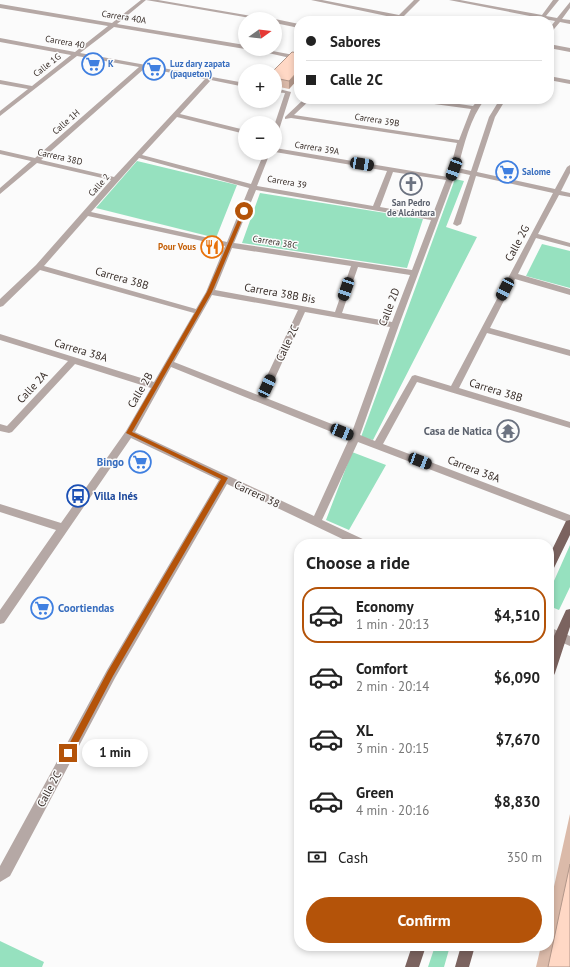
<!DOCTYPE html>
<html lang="en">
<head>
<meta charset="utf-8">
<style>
  :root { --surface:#fff; --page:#f2f2f2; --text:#222; --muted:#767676; --line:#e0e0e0; --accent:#b45309 }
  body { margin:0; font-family:"PT Sans",sans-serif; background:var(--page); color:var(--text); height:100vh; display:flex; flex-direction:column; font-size:15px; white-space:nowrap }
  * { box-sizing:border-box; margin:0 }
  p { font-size:13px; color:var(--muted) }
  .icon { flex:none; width:22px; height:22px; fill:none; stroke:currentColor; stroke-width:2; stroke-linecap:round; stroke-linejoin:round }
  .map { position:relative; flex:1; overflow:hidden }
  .side { position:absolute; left:294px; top:539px; width:260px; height:412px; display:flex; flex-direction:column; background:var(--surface); border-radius:16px; box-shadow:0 2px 6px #0003 }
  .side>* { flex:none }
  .banner { position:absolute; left:294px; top:16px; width:260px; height:88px; border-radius:16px; box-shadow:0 2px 6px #0003; display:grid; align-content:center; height:88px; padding:0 12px; background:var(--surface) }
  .needle { width:26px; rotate:75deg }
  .buttons { position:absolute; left:238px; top:12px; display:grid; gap:8px }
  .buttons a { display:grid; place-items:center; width:44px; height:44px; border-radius:50%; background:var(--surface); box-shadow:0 2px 6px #0003; font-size:20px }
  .end { position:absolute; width:18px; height:18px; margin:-9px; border:5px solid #b45309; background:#fff; box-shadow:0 0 0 2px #fff }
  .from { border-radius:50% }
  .bubble { position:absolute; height:28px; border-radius:14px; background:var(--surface); box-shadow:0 2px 6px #0003; font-size:13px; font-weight:700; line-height:28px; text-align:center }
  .car { position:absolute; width:12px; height:24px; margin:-12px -6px; border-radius:5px; box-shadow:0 0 3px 1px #0007; background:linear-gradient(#222 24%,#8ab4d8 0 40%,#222 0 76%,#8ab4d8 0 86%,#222 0) }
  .banner b { display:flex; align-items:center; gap:14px; height:38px; font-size:15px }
  .banner b+b { border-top:1px solid var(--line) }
  .banner i { width:10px; height:10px; background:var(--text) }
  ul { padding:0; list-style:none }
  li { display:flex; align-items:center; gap:12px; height:56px; margin:0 8px 6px; padding:0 4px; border:2px solid transparent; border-radius:16px }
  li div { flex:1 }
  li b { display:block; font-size:15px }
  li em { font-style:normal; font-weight:700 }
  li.selected { border-color:var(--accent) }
  li>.icon { width:36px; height:36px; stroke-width:1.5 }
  h2 { padding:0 12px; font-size:18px; line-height:48px }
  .pay { display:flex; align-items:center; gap:10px; height:44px; padding:0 12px; font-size:15px }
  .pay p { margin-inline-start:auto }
  .button { display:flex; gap:8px; margin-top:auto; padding:8px 12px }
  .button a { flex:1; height:46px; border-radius:24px; background:var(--accent); color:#fff; font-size:16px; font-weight:700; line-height:46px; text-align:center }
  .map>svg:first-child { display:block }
</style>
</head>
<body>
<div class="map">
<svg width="570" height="967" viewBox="0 0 570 967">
  <rect width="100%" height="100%" fill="#fbfbfb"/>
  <path fill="#96e1bf" d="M137,161L237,185L216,238L96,208Z
    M455,179L464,181L446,227L477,237L373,440L361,437Z
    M260,193L423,219L407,268L242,243Z
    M542,244L570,251V288L526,276Z
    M352,452L386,465L349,530L326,520Z
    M570,545V587L559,610L549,606V592Z
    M0,941L44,962L42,967H0Z
    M435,946H450L444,967H428Z"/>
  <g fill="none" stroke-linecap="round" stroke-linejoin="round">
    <path fill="#b5a8a5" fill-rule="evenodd" d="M141,0H158L269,19H256L146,0L117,24L245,45V49L114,27L80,53L245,83V87L211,80L180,114L245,130V134L177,117L142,155L251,184L264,153H270L257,186L373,206L387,171L275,152V148L448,177L457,143L291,118L285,119V117L304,99H311L294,115L459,140L471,109L412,101L409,99H425L473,106L479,99H485C470,119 464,144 458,168L471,171L489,117L500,99H506L495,117L477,172L555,189L567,167L570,165V173L561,191L570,193V197L559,195L538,234L570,243V247L536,238L518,274L570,289V295L515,279L490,328L570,350V356L487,333L459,388L570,422V428L417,382L383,444L570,515V523L358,442L322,520L367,541L368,544H353L227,484L115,678L10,876L0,882V866L107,670L219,480L131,438L4,623L0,624V610L56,530L0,512V504L61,523L126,431L151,388L75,364L12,432L9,433L0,431V424L7,426L68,361L0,340V334L154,382L194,313L40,270L3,306L0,307V299L36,265L111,180L37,163L0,194V188L31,161L0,154V150L35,158L139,67L77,56L0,116V111L28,89L0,84V80L32,86L71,55L0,42V38L75,52L108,26L0,8V4L112,23ZM145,68L205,79L114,177L41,160ZM139,158L249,188L227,242L91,212ZM393,172L446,180L432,216L380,207ZM456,172L470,175L453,224L457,226L461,224L476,176L553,193L451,386L415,375L412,376L375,441L360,435L399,325ZM256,190L431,220L412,270L234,243ZM88,216L225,246L206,292L196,309L44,266ZM232,248L351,266L335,312L215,290ZM358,267L410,275L392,322L342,313ZM212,295L298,310L258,395L174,362ZM305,312L390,327L352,432L266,398ZM171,367L349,439L314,516L135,432Z
      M311,0H322L399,15L414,0H420L404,16L424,21L401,19L399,21H395L396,18Z
      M449,0H460L542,15L553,0H559L546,16L557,18L570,2V8L562,19L570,20V24L560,22L549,35V29L555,21L544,19L543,21H537L540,18Z
      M275,19L299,24V28L275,23Z
      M549,44L570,48V52L549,48Z
      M251,49H262L299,56V60Z
      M549,76L570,80V84L549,80Z
      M275,88L291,92L278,133L275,135V123L285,93L275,92Z
      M549,627L570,636V646L549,637Z"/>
    <path fill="#7b635f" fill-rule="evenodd" d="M570,520V535L553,570L549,572V556L566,521Z
      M570,609V627L555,673L553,677L549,679V653L554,636L566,610Z
      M412,946H426L419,967H405Z
      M461,946H475L469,967H455Z"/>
  </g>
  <path fill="#dbbaa9" d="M299,53V78L289,89L275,86V71Z
    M570,814V967H536L541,946H549V909Z"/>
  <path fill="#b2978a" d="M299,70V78L289,89V81Z"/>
  <path fill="#ffd8c5" stroke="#b2978a" d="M292,52L299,53V70L289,81L275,78V71H273Z
    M570,864V967H548Z"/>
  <path fill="#b45309" d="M244,209L246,211L212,292L132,432L228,478L113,676L71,756L68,757L64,753L66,750L108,671L221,479L126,433L207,292L242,211Z"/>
  <defs>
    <g id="supermarket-ring" transform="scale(1.15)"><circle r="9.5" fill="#fbfbfb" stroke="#3f7fe0" stroke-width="1.5"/><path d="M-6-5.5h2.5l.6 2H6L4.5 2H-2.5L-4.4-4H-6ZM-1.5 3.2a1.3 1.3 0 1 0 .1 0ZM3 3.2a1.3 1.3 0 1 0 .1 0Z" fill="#3f7fe0"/></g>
    <g id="church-ring" transform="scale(1.15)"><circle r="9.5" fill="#fbfbfb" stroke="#6b7280" stroke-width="1.5"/><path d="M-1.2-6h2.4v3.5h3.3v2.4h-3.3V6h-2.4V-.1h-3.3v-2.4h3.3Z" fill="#6b7280"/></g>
    <g id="restaurant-ring" transform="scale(1.15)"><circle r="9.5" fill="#fbfbfb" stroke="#e8710a" stroke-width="1.5"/><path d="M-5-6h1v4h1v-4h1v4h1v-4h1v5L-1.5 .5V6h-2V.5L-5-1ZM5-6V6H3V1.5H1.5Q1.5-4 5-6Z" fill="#e8710a"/></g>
    <g id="temple-ring" transform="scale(1.15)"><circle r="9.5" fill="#fbfbfb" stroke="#6b7280" stroke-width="1.5"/><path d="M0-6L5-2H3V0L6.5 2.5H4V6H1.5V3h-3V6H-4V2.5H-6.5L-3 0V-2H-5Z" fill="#6b7280"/></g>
    <g id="bus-ring" transform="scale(1.15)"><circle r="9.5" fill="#fbfbfb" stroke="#1a4fb4" stroke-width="1.5"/><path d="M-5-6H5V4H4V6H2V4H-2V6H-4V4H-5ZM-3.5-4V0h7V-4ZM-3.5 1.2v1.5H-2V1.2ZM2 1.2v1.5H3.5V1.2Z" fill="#1a4fb4"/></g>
  </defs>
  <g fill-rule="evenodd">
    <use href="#supermarket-ring" x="93" y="64"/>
    <use href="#supermarket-ring" x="154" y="69"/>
    <use href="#supermarket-ring" x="507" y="172"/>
    <use href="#church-ring" x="411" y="184"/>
    <use href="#restaurant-ring" x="212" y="247"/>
    <use href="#temple-ring" x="508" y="431"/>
    <use href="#supermarket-ring" x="140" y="462"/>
    <use href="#bus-ring" x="78" y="496"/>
    <use href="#supermarket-ring" x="42" y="608"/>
  </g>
  <g text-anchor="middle" stroke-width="3" stroke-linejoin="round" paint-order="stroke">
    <g font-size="9" fill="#372c27" stroke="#fbfbfb">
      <text transform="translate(124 17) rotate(9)" y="3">Carrera 40A</text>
      <text transform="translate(65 42) rotate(10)" y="3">Carrera 40</text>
      <text transform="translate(47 65) rotate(-38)" y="3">Calle 1G</text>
      <text transform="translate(377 120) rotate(9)" y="3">Carrera 39B</text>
      <text transform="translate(66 122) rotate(-41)" y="3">Calle 1H</text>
      <text transform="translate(317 148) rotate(9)" y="3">Carrera 39A</text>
      <text transform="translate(60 157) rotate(13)" y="3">Carrera 38D</text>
      <text transform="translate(287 182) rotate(10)" y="3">Carrera 39</text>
      <text transform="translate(99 185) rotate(-48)" y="3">Calle 2</text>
      <text transform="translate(275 242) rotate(9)" y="3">Carrera 38C</text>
    </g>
    <g font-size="9" font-weight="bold" fill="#366cbe" stroke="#fbfbfb" text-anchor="start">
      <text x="108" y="67">K</text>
      <text x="170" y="67">Luz dary zapata<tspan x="170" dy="10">(paqueton)</tspan></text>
      <text x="522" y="175">Salome</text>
    </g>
    <g font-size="9" font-weight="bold" fill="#5b616d" stroke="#fbfbfb">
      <text x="411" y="206">San Pedro<tspan x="411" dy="10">de Alcántara</tspan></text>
    </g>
    <g font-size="9" font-weight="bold" fill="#c56008" stroke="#fbfbfb" text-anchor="end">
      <text x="196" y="250">Pour Vous</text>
    </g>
    <g font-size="11" fill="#372c27" stroke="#fbfbfb">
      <text transform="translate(517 243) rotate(-62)" y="4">Calle 2G</text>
      <text transform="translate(122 278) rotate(16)" y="4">Carrera 38B</text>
      <text transform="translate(280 293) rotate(10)" y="4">Carrera 38B Bis</text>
      <text transform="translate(389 307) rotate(-69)" y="4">Calle 2D</text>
      <text transform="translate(287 343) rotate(-65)" y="4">Calle 2C</text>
      <text transform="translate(81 350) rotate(17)" y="4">Carrera 38A</text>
      <text transform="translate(32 387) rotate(-47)" y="4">Calle 2A</text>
      <text transform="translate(140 390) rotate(-60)" y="4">Calle 2B</text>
      <text transform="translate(496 390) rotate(17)" y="4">Carrera 38B</text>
      <text transform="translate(474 469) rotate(21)" y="4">Carrera 38A</text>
      <text transform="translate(257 494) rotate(25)" y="4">Carrera 38</text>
      <text transform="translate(49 789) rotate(-62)" y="4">Calle 2C</text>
    </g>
    <g font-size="11" font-weight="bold" fill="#5b616d" stroke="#fbfbfb" text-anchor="end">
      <text x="492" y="435">Casa de Natica</text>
    </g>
    <g font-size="11" font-weight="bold" fill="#366cbe" stroke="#fbfbfb" text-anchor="end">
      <text x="124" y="466">Bingo</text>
      <text x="58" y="612" text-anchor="start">Coortiendas</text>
    </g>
    <g font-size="11" font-weight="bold" fill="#164399" stroke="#fbfbfb" text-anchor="start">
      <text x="94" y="500">Villa Inés</text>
    </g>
  </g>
</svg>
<div class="buttons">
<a><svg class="needle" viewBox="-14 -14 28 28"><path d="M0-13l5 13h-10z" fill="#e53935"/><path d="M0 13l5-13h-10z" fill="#767676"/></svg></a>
<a>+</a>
<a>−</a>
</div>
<i class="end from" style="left:244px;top:211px"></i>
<i class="end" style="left:68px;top:753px"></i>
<div class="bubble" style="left:82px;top:739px;width:66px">1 min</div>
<i class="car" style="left:362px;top:164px;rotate:99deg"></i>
<i class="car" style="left:454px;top:169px;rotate:200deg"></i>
<i class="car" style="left:346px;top:289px;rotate:199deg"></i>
<i class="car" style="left:505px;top:289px;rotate:207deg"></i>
<i class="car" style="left:267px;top:386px;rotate:25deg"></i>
<i class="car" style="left:342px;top:432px;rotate:112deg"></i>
<i class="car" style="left:420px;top:461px;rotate:111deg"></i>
<div class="banner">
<b><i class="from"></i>Sabores</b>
<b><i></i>Calle 2C</b>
</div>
<section class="side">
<h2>Choose a ride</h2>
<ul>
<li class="selected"><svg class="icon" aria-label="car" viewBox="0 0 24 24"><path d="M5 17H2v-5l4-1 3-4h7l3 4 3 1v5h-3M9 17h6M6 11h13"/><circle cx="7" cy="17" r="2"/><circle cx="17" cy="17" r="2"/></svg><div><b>Economy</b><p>1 min · 20:13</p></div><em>$4,510</em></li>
<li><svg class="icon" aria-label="car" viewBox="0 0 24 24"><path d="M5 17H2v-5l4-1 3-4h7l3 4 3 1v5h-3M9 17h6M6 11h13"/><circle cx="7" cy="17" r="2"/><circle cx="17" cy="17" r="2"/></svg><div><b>Comfort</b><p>2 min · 20:14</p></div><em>$6,090</em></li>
<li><svg class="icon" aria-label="car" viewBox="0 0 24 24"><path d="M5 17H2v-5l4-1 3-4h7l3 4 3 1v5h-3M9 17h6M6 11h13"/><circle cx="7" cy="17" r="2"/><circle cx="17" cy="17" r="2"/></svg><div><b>XL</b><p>3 min · 20:15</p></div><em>$7,670</em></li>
<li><svg class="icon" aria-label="car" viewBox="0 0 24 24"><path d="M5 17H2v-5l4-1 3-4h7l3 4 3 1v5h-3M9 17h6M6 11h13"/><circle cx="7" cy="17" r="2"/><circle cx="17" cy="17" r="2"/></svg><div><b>Green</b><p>4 min · 20:16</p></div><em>$8,830</em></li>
</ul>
<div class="pay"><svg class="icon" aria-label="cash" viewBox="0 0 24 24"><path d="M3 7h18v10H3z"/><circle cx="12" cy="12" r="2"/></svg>Cash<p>350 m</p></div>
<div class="button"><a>Confirm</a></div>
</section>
</div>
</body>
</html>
